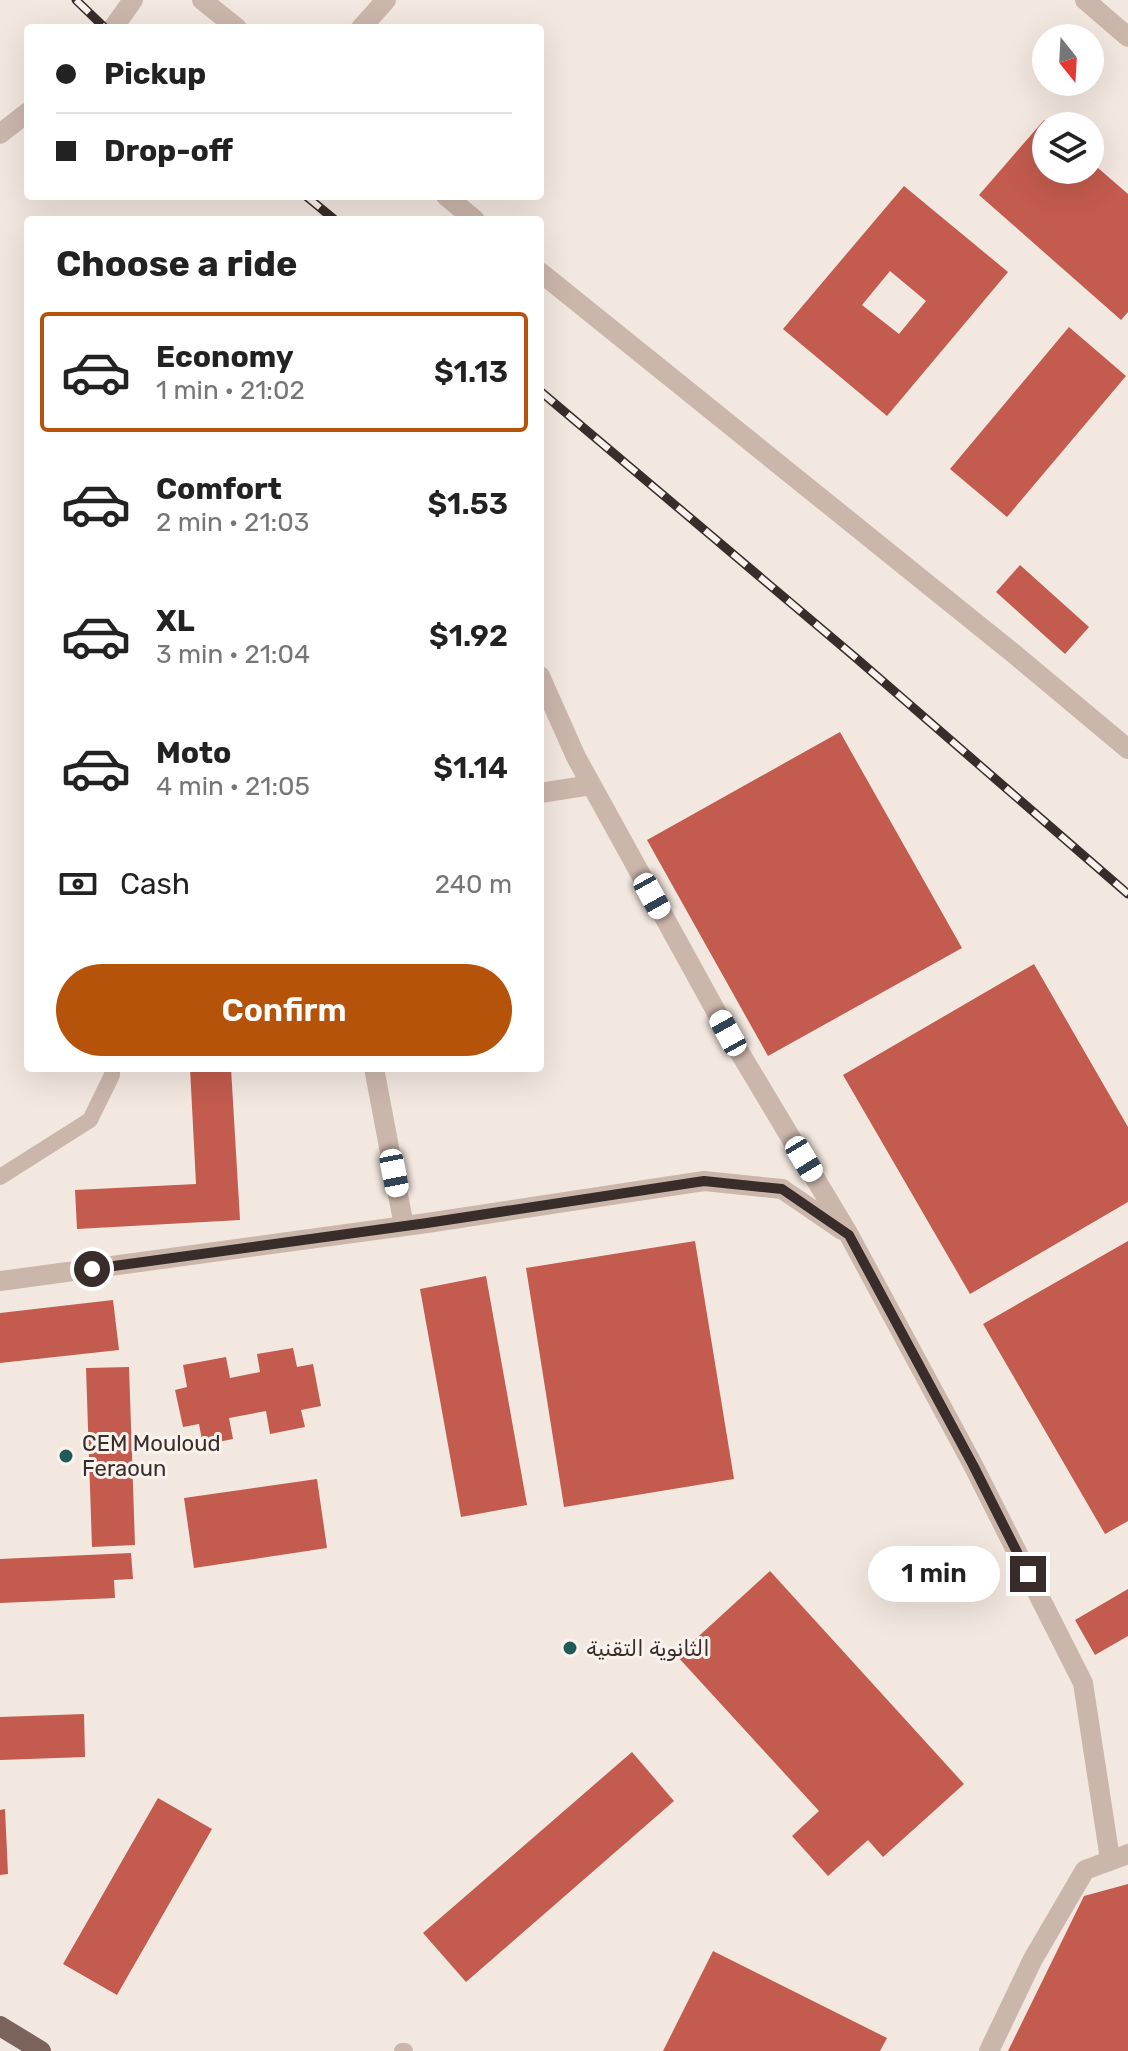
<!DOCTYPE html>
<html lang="en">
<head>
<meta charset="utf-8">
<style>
  :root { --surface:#fff; --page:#f2f2f2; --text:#222; --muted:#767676; --line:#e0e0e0; --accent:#b45309 }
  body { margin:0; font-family:Rubik,Cairo,sans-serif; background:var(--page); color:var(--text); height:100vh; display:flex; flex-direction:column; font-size:30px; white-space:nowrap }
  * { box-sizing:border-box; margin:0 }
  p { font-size:26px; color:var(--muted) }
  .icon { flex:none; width:44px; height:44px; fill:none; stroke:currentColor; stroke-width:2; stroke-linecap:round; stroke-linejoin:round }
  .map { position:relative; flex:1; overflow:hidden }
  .side { position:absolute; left:24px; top:216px; width:520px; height:856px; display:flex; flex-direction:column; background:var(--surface); border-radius:8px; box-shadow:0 8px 32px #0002 }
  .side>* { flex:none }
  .hud { position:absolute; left:24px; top:24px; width:520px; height:176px; border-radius:8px; box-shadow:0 8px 32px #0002; display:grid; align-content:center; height:176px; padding:0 32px; background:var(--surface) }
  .needle { width:52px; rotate:162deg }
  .tools { position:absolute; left:1032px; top:24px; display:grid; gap:16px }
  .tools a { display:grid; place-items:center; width:72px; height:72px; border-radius:50%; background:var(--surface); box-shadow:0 8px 32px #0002; font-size:40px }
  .end { position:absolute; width:36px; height:36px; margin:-18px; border:10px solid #392d2b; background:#fff; box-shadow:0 0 0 4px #fff }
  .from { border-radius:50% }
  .bubble { position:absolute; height:56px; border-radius:28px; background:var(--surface); box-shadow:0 8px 32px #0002; font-size:26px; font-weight:600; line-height:56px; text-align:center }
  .car { position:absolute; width:24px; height:48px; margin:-24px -12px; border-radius:10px; box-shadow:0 0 6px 2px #0007; background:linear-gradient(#fff 24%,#345 0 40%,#fff 0 76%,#345 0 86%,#fff 0) }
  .hud b { display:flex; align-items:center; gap:28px; height:76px; font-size:30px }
  .hud b+b { border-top:2px solid var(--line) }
  .hud i { width:20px; height:20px; background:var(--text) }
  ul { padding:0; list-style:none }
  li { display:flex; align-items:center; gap:24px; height:120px; margin:0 16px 12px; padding:0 16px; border:4px solid transparent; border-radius:8px }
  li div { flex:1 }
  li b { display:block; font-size:30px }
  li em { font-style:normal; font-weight:600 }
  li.on { border-color:var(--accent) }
  li>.icon { width:72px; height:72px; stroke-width:1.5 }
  h2 { padding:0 32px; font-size:36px; line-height:96px }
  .pay { display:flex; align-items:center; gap:20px; height:88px; padding:0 32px; font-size:30px }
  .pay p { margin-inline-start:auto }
  .button { display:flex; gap:16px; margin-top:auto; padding:16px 32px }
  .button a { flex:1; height:92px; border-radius:48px; background:var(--accent); color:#fff; font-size:32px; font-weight:600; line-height:92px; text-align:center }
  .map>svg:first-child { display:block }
</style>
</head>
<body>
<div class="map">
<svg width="1128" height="2051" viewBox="0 0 1128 2051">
  <rect width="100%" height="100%" fill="#f3e8e0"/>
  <path fill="#c35b4e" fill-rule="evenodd" d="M1044,120L1051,126H1046V170H1090V161L1128,194V312L1121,320L979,195Z
    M904,186L1008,272L887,416L783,329ZM890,271L926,301L899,334L862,305Z
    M1069,327L1126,376L1007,517L950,469Z
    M1020,565L1089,627L1065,654L996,592Z
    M840,732L962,948L768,1056L647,840Z
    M1034,964L1128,1127V1202L970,1294L843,1075Z
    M190,1068H231L240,1220L77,1229L75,1190L196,1184Z
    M695,1241L734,1479L564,1507L526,1268Z
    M1128,1241V1521L1105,1534L983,1324Z
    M486,1276L527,1505L461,1517L420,1289Z
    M113,1300L119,1350L0,1363V1313Z
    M293,1348L297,1367L313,1364L321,1406L301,1410L305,1427L270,1434L266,1411L229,1418L233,1439L203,1445L199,1424L183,1427L175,1390L187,1387L183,1365L226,1357L230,1378L260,1372L257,1354Z
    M129,1367L135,1545L92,1547L86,1368Z
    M317,1479L327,1548L194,1568L184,1498Z
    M131,1553L133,1579L114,1580L115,1598L0,1603V1559Z
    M770,1571L964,1784L883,1857L868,1840L828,1876L792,1836L819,1811L677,1656Z
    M1128,1589V1636L1095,1655L1075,1620Z
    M84,1714L85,1757L0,1760V1717Z
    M632,1752L674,1801L466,1982L423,1933Z
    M158,1798L212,1829L117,1995L63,1964Z
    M5,1809L8,1874L0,1875V1810Z
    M1128,1884V2051H1008L1084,1896Z
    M713,1951L887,2038L880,2051H663Z"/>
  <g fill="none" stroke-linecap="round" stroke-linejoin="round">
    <path stroke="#cbb6ac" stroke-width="16" d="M0,1177L90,1120L112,1075V1068
      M402,2051H405"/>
    <path stroke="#cbb6ac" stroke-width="20" d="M202,0L237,28
      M1085,0L1128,37
      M113,28L133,0
      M361,28L386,0
      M0,134L28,112
      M446,196L475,220
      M540,272L1013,653L1128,749
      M540,676L576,757L728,1033L849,1235L973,1465L1083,1683L1110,1859
      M540,793L591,785
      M374,1068L404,1226
      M0,1281L427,1223L704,1181L782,1189L842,1230
      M989,2051L1033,1959L1085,1870L1128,1854"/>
    <path stroke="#7b635c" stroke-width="20" d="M0,2026L41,2051"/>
    <g stroke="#392d2b" stroke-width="9">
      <path id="rail" d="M76,0L105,28
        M306,196L335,220
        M540,391L856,658L1128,894"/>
    </g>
    <use href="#rail" stroke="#faf2ed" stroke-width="6" stroke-dasharray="18" stroke-linecap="butt"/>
  </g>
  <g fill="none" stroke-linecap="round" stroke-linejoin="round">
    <path stroke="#392d2b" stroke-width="10" d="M92,1269L427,1223L704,1181L782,1189L849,1235L973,1465L1028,1574"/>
  </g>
  <g fill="#215a57" stroke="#faf2ed" stroke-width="3">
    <circle cx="66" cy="1456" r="8"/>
    <circle cx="570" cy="1648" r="8"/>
  </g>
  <g text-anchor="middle" stroke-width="6" stroke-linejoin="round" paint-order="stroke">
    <g font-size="22" fill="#392d2b" stroke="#faf2ed" text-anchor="start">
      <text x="82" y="1451">CEM Mouloud<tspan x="82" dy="25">Feraoun</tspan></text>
      <text x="586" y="1656">الثانوية التقنية</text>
    </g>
  </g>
</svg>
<div class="tools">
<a><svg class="needle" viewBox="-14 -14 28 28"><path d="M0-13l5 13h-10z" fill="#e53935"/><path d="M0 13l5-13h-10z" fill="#767676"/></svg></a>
<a><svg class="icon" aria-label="layers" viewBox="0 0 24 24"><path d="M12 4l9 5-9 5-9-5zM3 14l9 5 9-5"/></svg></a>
</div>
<i class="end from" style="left:92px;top:1269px"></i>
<i class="end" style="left:1028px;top:1574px"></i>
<div class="bubble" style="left:868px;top:1546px;width:132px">1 min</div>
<i class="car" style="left:652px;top:896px;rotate:151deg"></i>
<i class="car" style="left:728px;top:1033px;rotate:331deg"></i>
<i class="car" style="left:804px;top:1159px;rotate:149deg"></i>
<i class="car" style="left:394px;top:1173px;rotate:169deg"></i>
<div class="hud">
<b><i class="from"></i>Pickup</b>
<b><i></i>Drop-off</b>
</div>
<section class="side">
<h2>Choose a ride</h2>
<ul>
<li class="on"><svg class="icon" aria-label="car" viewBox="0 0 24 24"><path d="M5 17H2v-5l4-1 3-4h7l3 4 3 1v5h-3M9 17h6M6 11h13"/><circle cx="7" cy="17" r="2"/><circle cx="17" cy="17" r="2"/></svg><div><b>Economy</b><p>1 min · 21:02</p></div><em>$1.13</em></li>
<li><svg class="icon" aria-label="car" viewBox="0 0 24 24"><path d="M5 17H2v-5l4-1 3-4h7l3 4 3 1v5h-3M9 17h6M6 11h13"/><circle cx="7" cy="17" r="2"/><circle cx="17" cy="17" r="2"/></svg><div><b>Comfort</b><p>2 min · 21:03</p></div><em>$1.53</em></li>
<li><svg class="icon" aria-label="car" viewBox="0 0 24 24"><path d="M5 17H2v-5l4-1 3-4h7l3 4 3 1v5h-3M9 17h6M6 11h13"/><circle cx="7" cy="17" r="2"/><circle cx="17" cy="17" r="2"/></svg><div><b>XL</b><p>3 min · 21:04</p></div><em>$1.92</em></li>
<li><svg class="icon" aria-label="car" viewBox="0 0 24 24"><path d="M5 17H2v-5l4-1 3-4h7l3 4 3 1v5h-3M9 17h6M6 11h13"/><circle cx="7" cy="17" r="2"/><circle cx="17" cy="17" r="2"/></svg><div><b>Moto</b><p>4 min · 21:05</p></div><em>$1.14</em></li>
</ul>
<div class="pay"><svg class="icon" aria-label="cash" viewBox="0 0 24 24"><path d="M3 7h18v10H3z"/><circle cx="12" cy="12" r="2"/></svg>Cash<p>240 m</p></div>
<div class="button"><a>Confirm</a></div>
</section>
</div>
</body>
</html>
